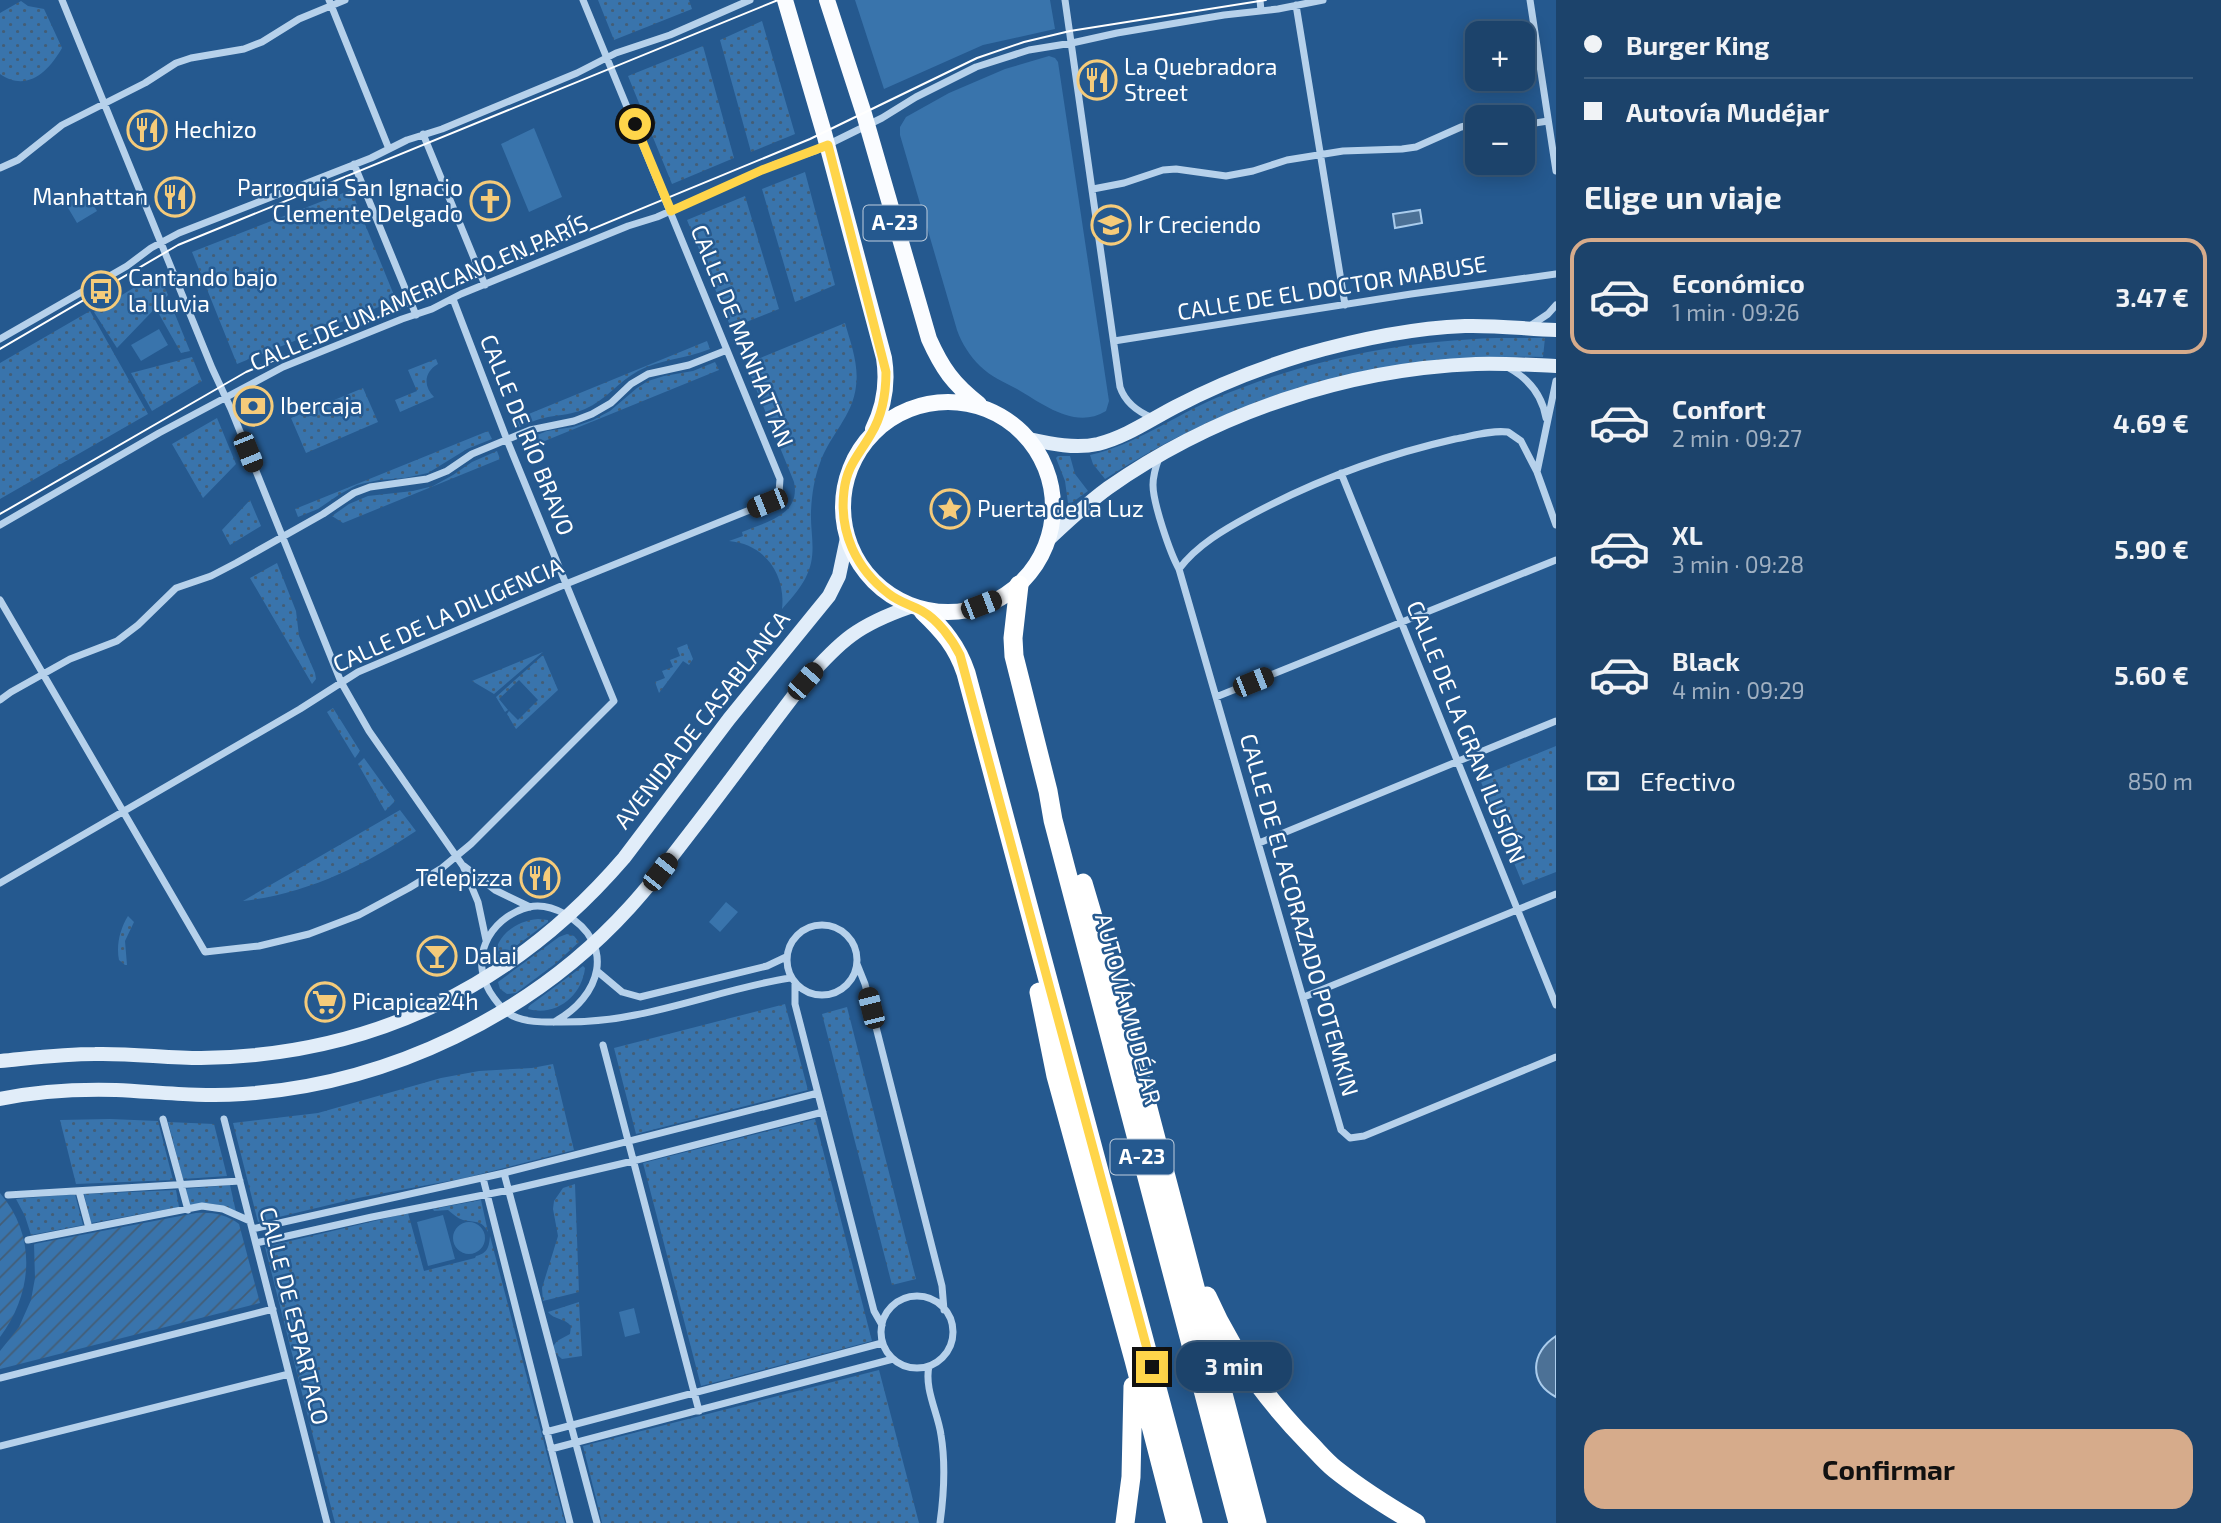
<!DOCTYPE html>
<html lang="es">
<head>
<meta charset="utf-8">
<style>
  :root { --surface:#1c436b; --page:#294e73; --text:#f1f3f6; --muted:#a0b0c1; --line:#3a5c7e; --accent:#d6ab8b }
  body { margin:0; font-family:"Exo 2",sans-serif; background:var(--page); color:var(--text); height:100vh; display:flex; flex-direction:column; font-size:26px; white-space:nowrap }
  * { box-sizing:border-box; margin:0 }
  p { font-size:23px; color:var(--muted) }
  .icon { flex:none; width:38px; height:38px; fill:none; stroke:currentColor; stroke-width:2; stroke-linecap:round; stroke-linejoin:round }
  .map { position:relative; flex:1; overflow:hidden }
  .details { display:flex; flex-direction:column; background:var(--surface); width:665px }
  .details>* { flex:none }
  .top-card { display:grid; align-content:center; height:154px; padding:0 28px; background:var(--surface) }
  .fabs { position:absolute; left:1465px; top:21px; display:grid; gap:14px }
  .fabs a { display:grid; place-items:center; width:70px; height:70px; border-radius:14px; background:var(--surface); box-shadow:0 4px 18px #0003,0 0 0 2px var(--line); font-size:35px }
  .end { position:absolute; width:32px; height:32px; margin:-16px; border:9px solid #ffd54a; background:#111; box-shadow:0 0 0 4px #111 }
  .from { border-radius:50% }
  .bubble { position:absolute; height:49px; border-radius:21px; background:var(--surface); box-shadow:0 4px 18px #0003,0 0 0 2px var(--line); font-size:23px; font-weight:700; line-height:49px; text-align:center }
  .car { position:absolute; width:21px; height:42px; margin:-21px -10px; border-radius:9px; box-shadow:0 0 5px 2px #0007; background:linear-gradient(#222 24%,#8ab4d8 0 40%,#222 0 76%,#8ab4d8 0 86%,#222 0) }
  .top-card b { display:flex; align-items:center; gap:24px; height:66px; font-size:26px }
  .top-card b+b { border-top:2px solid var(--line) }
  .top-card i { width:18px; height:18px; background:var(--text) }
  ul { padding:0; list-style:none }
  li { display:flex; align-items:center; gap:21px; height:116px; margin:0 14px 10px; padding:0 14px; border:4px solid transparent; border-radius:21px }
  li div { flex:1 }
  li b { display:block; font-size:26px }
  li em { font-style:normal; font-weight:700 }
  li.selected { border-color:var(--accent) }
  li>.icon { width:63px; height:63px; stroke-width:1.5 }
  h2 { padding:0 28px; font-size:32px; line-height:84px }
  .pay { display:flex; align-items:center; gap:18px; height:77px; padding:0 28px; font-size:26px }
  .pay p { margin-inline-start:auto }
  .primary-button { display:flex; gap:14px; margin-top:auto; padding:14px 28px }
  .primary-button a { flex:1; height:80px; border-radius:21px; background:var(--accent); color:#111; font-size:28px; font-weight:700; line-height:80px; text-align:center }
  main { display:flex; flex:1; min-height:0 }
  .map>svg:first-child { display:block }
</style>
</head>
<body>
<main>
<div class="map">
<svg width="1556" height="1523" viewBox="0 0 1556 1523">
  <defs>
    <pattern id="grass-dots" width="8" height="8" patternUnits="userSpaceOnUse" patternTransform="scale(1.75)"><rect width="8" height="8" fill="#3974ac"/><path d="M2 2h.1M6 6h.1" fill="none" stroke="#435e77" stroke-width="1.8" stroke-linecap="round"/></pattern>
    <pattern id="garden-furrows" width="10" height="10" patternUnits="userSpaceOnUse" patternTransform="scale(1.75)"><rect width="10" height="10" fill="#3974ac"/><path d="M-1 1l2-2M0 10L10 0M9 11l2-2" fill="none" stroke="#435e77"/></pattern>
  </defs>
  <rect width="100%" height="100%" fill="#25598f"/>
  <path fill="url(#grass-dots)" d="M598,0H689L692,9L614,40Z
    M21,1L28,6L44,9L62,48C49,71 27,93 0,74V13Z
    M762,21L795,134L751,152L720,40Z
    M703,46L734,158L672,184L628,76Z
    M805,172L835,285L795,302L762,189Z
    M351,190L396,300L237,364L192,252Z
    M745,196L779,309L731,328L687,220Z
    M158,273L168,295L117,348L94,312Z
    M170,302L190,351L181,353L159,314Z
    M90,311L148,414L0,499V363Z
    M845,323C851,344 859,365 856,386C853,416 829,436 820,463C814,479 812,494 811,511C810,535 818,555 805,579C799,590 790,600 782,609C786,575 765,544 729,541L743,536L742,532C766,522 801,515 794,482L746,364Z
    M1497,338H1545L1543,357C1383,353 1240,392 1105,479L1093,464L1090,455C1135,445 1174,416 1216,398C1306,360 1400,341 1497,338Z
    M707,341L710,349C686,359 660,359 638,371C618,382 606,400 585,409C573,414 560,415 548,417C537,419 527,424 517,428L514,420Z
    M192,357L202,381L152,411L131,373Z
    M436,359L438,364C424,372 423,386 434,397L400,412L395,400L417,391L408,370Z
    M715,362L719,370L525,449L522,441L547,431L573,427L593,420L610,411L637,388L648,381L664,376L693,371Z
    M363,388L378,422L306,453L291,418Z
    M217,418L236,464L203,498L172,444Z
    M488,431L492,439L467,449L428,473L405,478L379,480L357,485L340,494L318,509L298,517L295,509Z
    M497,451L500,459L343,523L332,516L349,504L368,496L413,491L433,486L453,475L472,462Z
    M1058,456H1070L1075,474L1088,491L1070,504L1068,503L1065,481L1056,458Z
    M250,500L261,526L230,545L222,530Z
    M277,563L296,611L299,636L315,673L316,679L312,684L250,578Z
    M687,644L693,659L689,665L683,661L659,693L655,682L665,678L662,671L673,667L670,660L680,656L677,648Z
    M543,652L494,694L472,681Z
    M543,655L558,690L516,729L507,714L509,711L518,720L538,700L519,680L499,699L508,710L505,712L496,697Z
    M333,708L360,751L355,758L327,712Z
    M1556,746V872L1523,885L1479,777Z
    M364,758L395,801L385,811L358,764Z
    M400,810L416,831C364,866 306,894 243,901Z
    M128,916L134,922L125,941L127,965H125L119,960C116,945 120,929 128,916Z
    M538,919L548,920V922L496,961H494C495,936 515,921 538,919Z
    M567,934L574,936L579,942L555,964L516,993L507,994L500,989L498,982L559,937Z
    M583,966L585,968C582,996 556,1017 528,1009L529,1006Z
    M785,1004L808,1090L636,1134L614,1048Z
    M847,1007L916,1279L892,1285L822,1014Z
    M553,1064L574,1150L465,1178L358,1198L258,1222L233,1123L318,1113L441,1078L479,1071L532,1068Z
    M110,1119L158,1121L173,1180L76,1184L60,1120Z
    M815,1119L872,1341L701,1386L643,1163Z
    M168,1122L214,1124L227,1176L183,1179Z
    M575,1184L579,1292L543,1301L542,1288L558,1236L553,1209L554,1201L563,1188Z
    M230,1185L236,1212C217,1203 210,1202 189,1205L184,1189Z
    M176,1190L179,1207L91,1223L84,1194Z
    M75,1194L83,1225L31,1235L25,1216L16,1199Z
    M481,1200L488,1232C481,1219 475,1223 463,1220C457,1218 453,1214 448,1210L434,1211L433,1209Z
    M408,1213L424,1271L475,1258L476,1256C488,1253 489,1247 490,1236L565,1523H335L265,1247Z
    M579,1302L582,1356L562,1359L554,1352L552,1348L557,1341L570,1334L571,1326C565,1318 554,1320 548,1312Z
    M879,1370L919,1523H602L583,1446Z"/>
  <path fill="#3974ac" d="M855,0H1050L1055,29L983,45L884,89Z
    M1049,56L1055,58L1058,62L1109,401L1106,411C1075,430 1043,404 1017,389C1004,382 991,377 980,366C970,356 962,344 957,330L900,135V127L906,117L949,93L1005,69Z
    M534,128L562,197L529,212L501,144Z
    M84,189L97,211L77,223L64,201Z
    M159,329L168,345L141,361L131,345Z
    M726,902L738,912L720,932L709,922Z
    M443,1215L455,1259L428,1266L417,1222Z
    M453 1238a16 16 0 1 1 32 0a16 16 0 1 1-32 0Z
    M634,1308L640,1333L625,1337L619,1312Z"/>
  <path fill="url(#garden-furrows)" d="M0,1193C37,1236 33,1293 0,1337Z
    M196,1213C212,1212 226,1214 239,1224L260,1303L0,1369V1351L19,1327L31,1300L35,1278L34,1244Z"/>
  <path fill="#4c7196" stroke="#aaccec" stroke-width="2" d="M1420,210L1422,223L1395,228L1393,214Z
    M1556,1336V1397C1528,1382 1531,1352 1556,1336Z"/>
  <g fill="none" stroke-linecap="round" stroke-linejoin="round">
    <path stroke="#b6d1eb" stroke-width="7" d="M62,0L212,368L231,409L341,682L369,731L463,866L478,902L486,940
      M329,0L389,149
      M1065,0L1120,387C1125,402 1138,412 1153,418
      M1260,0L1261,11
      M1530,0L1556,171
      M1296,5L1345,305
      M1522,125L1548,121
      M423,134L485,285
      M354,164L416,315
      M0,168L18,160L62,125L145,83L176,63L191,58L244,49L262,42L299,19L345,0
      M1093,189L1124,183L1163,170L1176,169L1226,176L1253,171L1287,160L1343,151L1402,149L1416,147L1461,127L1477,123
      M1530,326L1548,314L1556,305
      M0,339L127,266L151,248L179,233L371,158L407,140L442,129L577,73L616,53L670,35L750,0
      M1114,341L1411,294L1556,274
      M1509,368C1529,379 1542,395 1546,418
      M1556,381L1537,472L1556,525
      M1159,458C1156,466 1153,476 1153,485C1153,503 1170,553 1179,569L1341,1130L1350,1138L1364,1136L1556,1057
      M1341,473L1556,1005
      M0,525L159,433L283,367L402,319L432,309L461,294L628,226L657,217L776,164L815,151L882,118L916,97L976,67L1029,50L1072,43L1117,33L1224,15L1278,9L1323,0
      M1179,569C1197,545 1225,529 1251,515C1316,480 1384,455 1455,439C1472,436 1491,430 1508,432L1521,441L1537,472
      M0,600L205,952L259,946L309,934L359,915L409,888L442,868L471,844L614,701L507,440L453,299
      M1216,697L1556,560
      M0,700L11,692L70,659L117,641L138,625L176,588L211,576L236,563L323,514L354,493L370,487L427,479L447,471L472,454L530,430L574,421L592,414L611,403L631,384L648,374L689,365L727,350
      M1259,843L1556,721
      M464,866L495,890L530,907
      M0,883L300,709L358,672L566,584L767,503L779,493L780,479L583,0
      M787 960a35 35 0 1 1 70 0a35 35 0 1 1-70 0Z
      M857,964L865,984L942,1286L944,1310
      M597,971L622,992L640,997L767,966L786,957
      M795,984V1004L874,1311L882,1325
      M1304,997L1556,894
      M554,1022C601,997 617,944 565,914C554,908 542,904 529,907C487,918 467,962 494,998C499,1005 505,1012 513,1016C528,1023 545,1022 561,1022C585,1022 611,1020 635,1015C687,1005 738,986 790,978
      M603,1045L699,1411
      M163,1119L188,1210
      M224,1119L327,1523
      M504,1173L597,1523
      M483,1178L570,1523
      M79,1191L89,1228
      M8,1195L240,1181
      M252,1229L504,1173L818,1093
      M28,1240L202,1206L223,1209L250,1221
      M256,1243L372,1217L509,1190L633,1161L823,1112
      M881 1332a36 36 0 1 1 72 0a36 36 0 1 1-72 0Z
      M929,1366C924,1389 938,1413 941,1435C946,1465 944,1494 940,1523
      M0,1378L273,1309
      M546,1432L882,1343
      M0,1446L289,1374
      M551,1449L893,1359"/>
    <path stroke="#e1edf9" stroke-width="14" d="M1029,439C1052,444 1075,449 1098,444C1126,437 1150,420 1175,407C1215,386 1260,368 1303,355C1355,340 1412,328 1465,326C1495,325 1526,329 1556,330
      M1048,540C1067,522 1086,504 1108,488C1215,413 1346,369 1476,364C1503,363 1529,365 1556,366
      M0,1061C32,1058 63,1054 95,1054C131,1053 166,1058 201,1058C372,1056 514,986 624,858L729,719L829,596L839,576L847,538
      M0,1099C38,1091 77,1089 116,1090C159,1092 200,1097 243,1094C389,1084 532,1015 630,907C653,882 673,855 693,829C731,780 767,730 805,681C841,640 858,625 910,607"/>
    <path stroke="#fafcff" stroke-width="16" d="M785,0L824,133L884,358C888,383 884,407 873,429
      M827,0L864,114L929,339C942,368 953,384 979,404
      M843 507a105 105 0 1 1 210 0a105 105 0 1 1-210 0Z"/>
    <path stroke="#fff" stroke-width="19" d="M1019,585L1013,638L1014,656L1048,791L1053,820L1238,1523
      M923,611C943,630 957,646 966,673L1193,1523
      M1083,883L1134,1055L1257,1523
      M1039,992L1056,1076L1134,1360L1176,1523
      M1207,1296C1231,1351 1266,1399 1308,1442C1317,1451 1325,1461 1335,1469C1360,1489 1387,1506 1416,1523
      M1125,1523L1131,1477L1133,1386"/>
    <path stroke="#fff" stroke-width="2" d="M0,349L178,245L778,0
      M0,514L246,372L810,139L977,58L1024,42L1070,31L1266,0"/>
  </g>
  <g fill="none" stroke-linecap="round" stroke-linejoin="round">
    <path stroke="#ffd54a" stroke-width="9" d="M635,124L671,211L762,170L828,145L886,372C886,393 882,416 871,434C859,455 847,465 844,491C839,532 856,569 889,594C899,602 911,605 922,611C938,620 952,639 960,655L1152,1367"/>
  </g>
  <defs>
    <g id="restaurant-ring" transform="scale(2.0125)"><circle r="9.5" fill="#25598f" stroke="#f5cb7a" stroke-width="1.5"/><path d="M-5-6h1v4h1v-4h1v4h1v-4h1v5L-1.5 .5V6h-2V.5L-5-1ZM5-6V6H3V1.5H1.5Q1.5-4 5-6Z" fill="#f5cb7a"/></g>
    <g id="church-ring" transform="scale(2.0125)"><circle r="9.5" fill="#25598f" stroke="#f5cb7a" stroke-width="1.5"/><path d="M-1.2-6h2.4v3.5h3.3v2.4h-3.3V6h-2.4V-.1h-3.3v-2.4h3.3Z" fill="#f5cb7a"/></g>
    <g id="school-ring" transform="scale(2.0125)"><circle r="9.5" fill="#25598f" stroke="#f5cb7a" stroke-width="1.5"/><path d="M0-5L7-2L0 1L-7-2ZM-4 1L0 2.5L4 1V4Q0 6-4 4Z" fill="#f5cb7a"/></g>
    <g id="bus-ring" transform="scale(2.0125)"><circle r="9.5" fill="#25598f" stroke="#f5cb7a" stroke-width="1.5"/><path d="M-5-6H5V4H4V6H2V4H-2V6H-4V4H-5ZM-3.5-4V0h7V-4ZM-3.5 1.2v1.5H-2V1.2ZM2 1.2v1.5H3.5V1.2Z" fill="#f5cb7a"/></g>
    <g id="bank-ring" transform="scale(2.0125)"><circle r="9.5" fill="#25598f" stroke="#f5cb7a" stroke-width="1.5"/><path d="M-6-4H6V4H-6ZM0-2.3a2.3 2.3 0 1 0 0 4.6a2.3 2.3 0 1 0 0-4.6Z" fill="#f5cb7a"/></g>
    <g id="sight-ring" transform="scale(2.0125)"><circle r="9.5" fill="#25598f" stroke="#f5cb7a" stroke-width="1.5"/><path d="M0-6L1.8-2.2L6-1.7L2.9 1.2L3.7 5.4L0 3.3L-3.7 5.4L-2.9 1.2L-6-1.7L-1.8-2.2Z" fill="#f5cb7a"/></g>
    <g id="bar-ring" transform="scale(2.0125)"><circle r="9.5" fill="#25598f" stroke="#f5cb7a" stroke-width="1.5"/><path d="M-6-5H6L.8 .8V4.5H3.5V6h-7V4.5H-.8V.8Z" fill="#f5cb7a"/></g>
    <g id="supermarket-ring" transform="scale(2.0125)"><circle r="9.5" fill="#25598f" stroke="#f5cb7a" stroke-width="1.5"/><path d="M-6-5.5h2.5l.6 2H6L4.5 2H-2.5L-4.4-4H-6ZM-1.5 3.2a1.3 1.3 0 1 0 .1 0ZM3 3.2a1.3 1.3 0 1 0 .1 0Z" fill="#f5cb7a"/></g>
  </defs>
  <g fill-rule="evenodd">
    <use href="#restaurant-ring" x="1097" y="80"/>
    <use href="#restaurant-ring" x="147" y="130"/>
    <use href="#restaurant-ring" x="175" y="197"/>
    <use href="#church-ring" x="490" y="201"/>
    <use href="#school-ring" x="1111" y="225"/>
    <use href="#bus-ring" x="101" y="291"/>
    <use href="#bank-ring" x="253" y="406"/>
    <use href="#sight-ring" x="950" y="509"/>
    <use href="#restaurant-ring" x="540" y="878"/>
    <use href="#bar-ring" x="437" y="956"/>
    <use href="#supermarket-ring" x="325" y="1002"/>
  </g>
  <g text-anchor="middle" stroke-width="5" stroke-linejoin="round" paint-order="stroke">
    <g fill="#25598f" stroke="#becddd" stroke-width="2">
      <rect x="863.5" y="205.5" width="63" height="35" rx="5"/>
      <rect x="1110.5" y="1139.5" width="63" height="35" rx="5"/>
    </g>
    <g font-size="21" font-weight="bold" fill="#fff">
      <text x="895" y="230">A-23</text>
      <text x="1142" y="1164">A-23</text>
    </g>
    <g font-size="23" fill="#fff" stroke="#25598f" text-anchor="start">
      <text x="1124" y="75">La Quebradora<tspan x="1124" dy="26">Street</tspan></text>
      <text x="174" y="138">Hechizo</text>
      <text x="463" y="196" text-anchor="end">Parroquia San Ignacio<tspan x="463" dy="26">Clemente Delgado</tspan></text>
      <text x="148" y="205" text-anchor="end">Manhattan</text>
      <text x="1138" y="233">Ir Creciendo</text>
      <text x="128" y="286">Cantando bajo<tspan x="128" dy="26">la lluvia</tspan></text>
      <text x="280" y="414">Ibercaja</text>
      <text x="977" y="517">Puerta de la Luz</text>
      <text x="513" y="886" text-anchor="end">Telepizza</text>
      <text x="464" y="964">Dalai</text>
      <text x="352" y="1010">Picapica24h</text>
    </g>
    <g font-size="23" fill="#fff" stroke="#25598f">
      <text transform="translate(1332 288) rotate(-9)" y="8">CALLE DE EL DOCTOR MABUSE</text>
      <text transform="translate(419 293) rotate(-23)" y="8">CALLE DE UN AMERICANO EN PARÍS</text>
      <text transform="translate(742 336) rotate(68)" y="8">CALLE DE MANHATTAN</text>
      <text transform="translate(527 435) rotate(68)" y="8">CALLE DE RÍO BRAVO</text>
      <text transform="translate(448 615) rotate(-24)" y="8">CALLE DE LA DILIGENCIA</text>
      <text transform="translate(702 720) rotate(-52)" y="8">AVENIDA DE CASABLANCA</text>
      <text transform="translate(1466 732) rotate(68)" y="8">CALLE DE LA GRAN ILUSIÓN</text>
      <text transform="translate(1299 915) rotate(74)" y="8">CALLE DE EL ACORAZADO POTEMKIN</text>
      <text transform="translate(1128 1009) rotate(75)" y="8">AUTOVÍA MUDÉJAR</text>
      <text transform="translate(294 1316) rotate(76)" y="8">CALLE DE ESPARTACO</text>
    </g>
  </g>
</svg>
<div class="fabs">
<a>+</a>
<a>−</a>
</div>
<i class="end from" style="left:635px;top:124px"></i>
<i class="end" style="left:1152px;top:1367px"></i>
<div class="bubble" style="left:1176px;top:1342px;width:116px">3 min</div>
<i class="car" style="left:248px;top:452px;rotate:158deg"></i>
<i class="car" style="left:767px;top:503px;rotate:248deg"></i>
<i class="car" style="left:981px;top:605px;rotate:69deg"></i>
<i class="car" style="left:805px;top:681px;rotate:41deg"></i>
<i class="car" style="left:1253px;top:682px;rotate:68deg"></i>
<i class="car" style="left:660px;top:872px;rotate:38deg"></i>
<i class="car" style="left:871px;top:1008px;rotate:346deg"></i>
</div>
<section class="details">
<div class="top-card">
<b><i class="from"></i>Burger King</b>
<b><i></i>Autovía Mudéjar</b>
</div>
<h2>Elige un viaje</h2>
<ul>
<li class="selected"><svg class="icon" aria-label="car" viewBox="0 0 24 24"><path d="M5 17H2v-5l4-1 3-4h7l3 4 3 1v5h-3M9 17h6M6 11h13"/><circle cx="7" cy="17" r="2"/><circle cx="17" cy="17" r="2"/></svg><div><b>Económico</b><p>1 min · 09:26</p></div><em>3.47 €</em></li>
<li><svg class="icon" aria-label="car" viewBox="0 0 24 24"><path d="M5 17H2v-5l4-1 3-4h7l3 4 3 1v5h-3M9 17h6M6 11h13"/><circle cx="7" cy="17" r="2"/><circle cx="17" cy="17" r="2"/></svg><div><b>Confort</b><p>2 min · 09:27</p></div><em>4.69 €</em></li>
<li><svg class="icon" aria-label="car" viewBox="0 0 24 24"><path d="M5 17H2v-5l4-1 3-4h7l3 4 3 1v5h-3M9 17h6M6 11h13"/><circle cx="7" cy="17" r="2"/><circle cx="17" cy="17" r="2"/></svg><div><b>XL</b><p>3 min · 09:28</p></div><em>5.90 €</em></li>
<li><svg class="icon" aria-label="car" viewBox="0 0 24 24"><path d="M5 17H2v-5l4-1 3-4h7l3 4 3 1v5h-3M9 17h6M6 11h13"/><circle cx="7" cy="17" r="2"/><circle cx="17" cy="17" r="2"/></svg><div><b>Black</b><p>4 min · 09:29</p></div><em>5.60 €</em></li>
</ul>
<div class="pay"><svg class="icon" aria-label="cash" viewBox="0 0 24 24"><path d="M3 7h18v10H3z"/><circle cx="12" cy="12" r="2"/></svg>Efectivo<p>850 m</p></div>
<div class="primary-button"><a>Confirmar</a></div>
</section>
</main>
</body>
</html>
